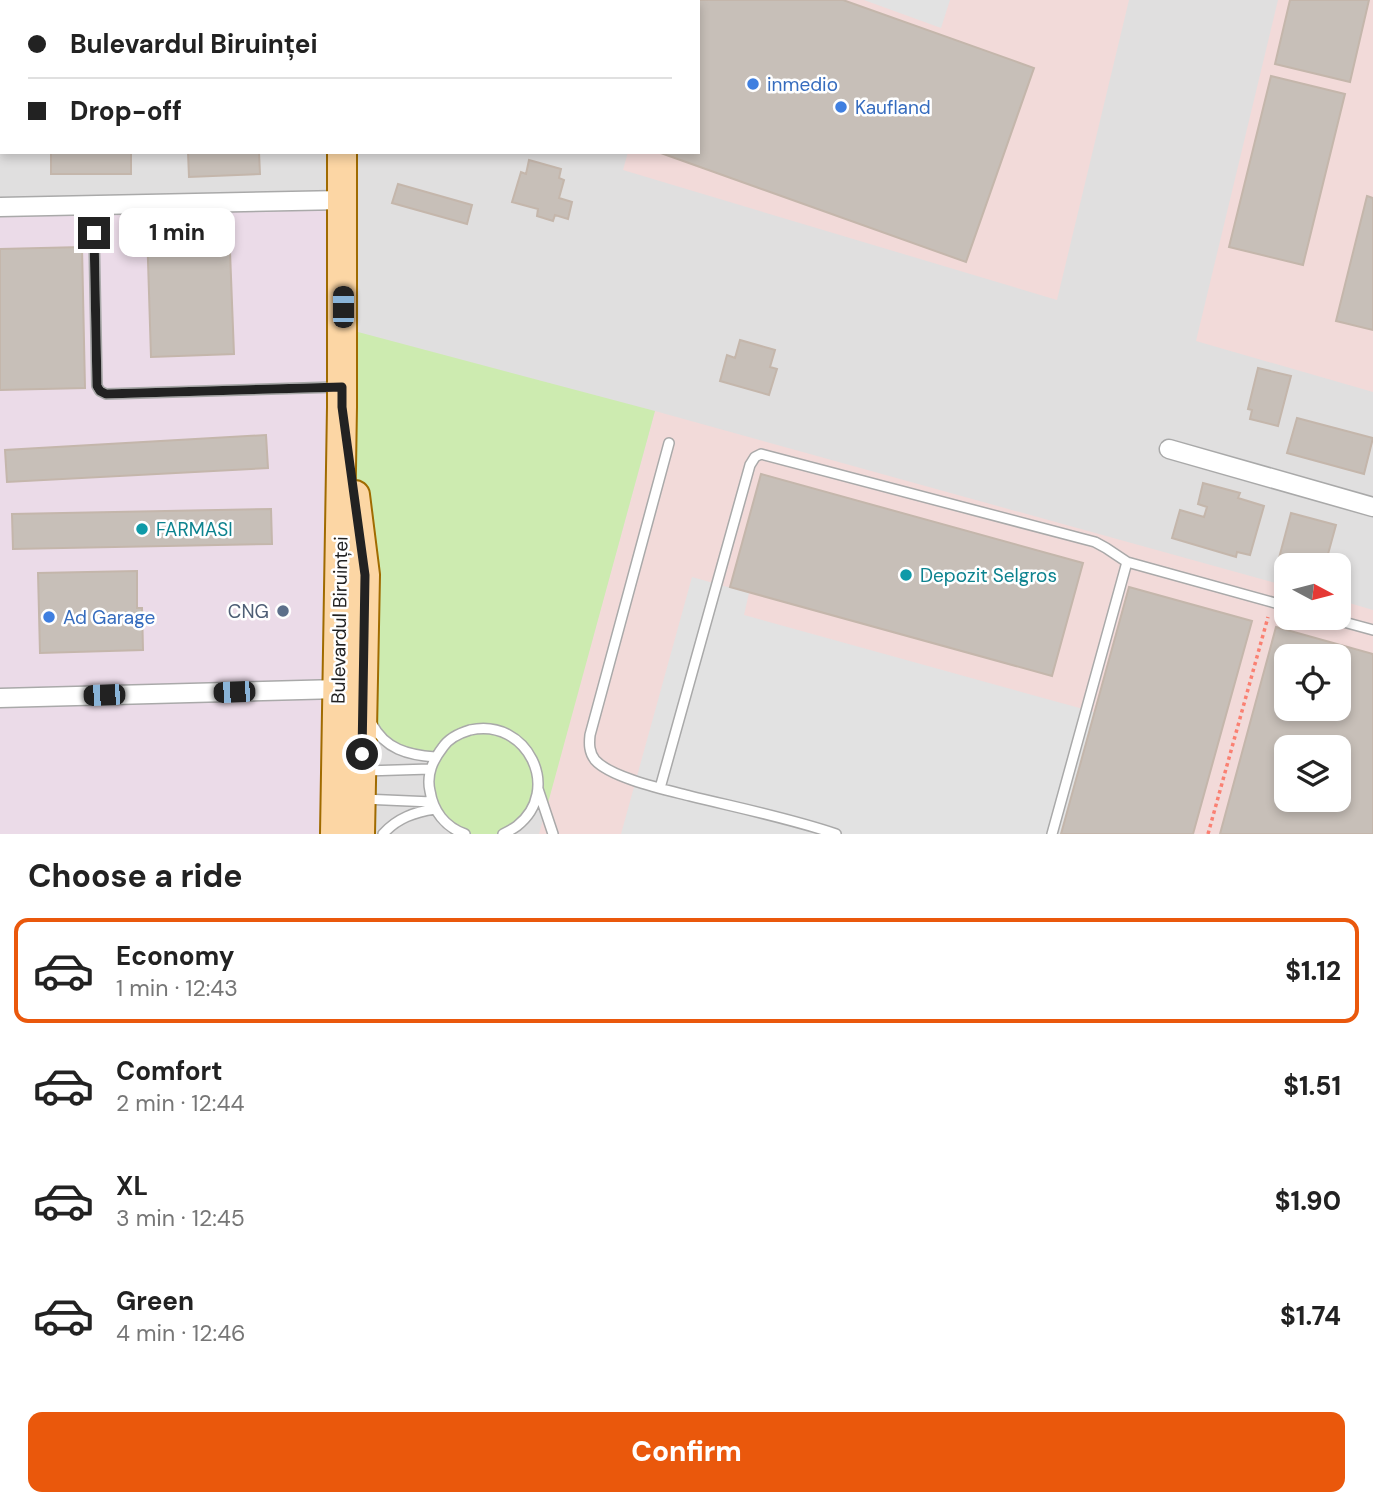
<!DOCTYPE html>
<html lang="en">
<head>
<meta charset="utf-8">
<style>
  :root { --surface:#fff; --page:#f6f6f6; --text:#222; --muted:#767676; --line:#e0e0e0; --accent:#ea580c }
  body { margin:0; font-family:"DM Sans",sans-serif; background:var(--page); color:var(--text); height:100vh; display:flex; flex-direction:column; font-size:26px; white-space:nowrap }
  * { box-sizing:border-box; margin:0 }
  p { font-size:23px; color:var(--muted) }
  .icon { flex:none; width:38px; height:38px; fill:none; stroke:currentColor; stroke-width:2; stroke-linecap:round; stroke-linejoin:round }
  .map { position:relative; height:834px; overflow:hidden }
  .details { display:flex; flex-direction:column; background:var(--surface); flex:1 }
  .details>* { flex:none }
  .top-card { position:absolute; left:0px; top:0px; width:700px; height:154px; box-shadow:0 4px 10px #0003; display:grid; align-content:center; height:154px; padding:0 28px; background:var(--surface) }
  .needle { width:46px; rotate:97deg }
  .tools { position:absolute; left:1274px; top:553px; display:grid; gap:14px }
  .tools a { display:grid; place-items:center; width:77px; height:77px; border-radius:14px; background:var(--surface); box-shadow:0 4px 10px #0003; font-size:35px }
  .end { position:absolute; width:32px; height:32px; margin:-16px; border:9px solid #222; background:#fff; box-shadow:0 0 0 4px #fff }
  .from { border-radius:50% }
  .bubble { position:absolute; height:49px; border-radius:14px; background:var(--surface); box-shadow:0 4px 10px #0003; font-size:23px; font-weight:800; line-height:49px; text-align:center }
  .car { position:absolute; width:21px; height:42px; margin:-21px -10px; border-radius:9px; box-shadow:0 0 5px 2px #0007; background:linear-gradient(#222 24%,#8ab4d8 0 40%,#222 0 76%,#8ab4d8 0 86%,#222 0) }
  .top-card b { display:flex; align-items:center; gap:24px; height:66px; font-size:26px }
  .top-card b+b { border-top:2px solid var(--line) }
  .top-card i { width:18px; height:18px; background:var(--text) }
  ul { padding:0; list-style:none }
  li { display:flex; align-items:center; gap:21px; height:105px; margin:0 14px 10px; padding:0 14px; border:4px solid transparent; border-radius:14px }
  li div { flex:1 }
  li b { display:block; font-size:26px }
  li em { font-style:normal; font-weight:800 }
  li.current { border-color:var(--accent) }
  li>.icon { width:63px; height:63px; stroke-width:1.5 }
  h2 { padding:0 28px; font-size:32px; line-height:84px }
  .primary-button { display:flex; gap:14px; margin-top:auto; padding:14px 28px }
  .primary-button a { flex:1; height:80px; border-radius:14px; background:var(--accent); color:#fff; font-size:28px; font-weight:800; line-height:80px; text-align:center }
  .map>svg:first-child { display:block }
</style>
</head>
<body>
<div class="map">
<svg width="1373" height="834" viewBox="0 0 1373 834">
  <rect width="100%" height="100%" fill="#f2efe9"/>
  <path fill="#e0dfdf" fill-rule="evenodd" d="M0,0H1373V834H0ZM2,2H698V152H2ZM1286,565H1339V618H1286ZM1286,656H1339V709H1286ZM1286,747H1339V800H1286Z"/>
  <path fill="#f2dad9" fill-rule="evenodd" d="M507,0H1129L1057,300L623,170L628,152H698V2H512Z
    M1278,0H1373V392L1196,341Z
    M655,411L1286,586V618H1339V600L1373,610V834H539ZM1286,656H1339V709H1286ZM1286,747H1339V800H1286Z"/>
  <path fill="#ebdbe8" d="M343,200L325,834H0V207Z"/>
  <path fill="#cdebb0" d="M343,328L655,411L545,814L538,790L534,803L503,834H465L458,832L432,802L435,757L407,753L372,726Z"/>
  <path fill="#e2e2e2" d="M547,0H689V2H552Z
    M864,0H950L941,28Z
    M692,577L749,593L744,615L1094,712L1129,587L1252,621L1193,834H621Z"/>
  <path fill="#c7bfb8" stroke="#c4b6ab" stroke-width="2" fill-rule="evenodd" d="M51,0H132V2H51Z
    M698,0H843L1034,68L966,262L658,152H698Z
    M1290,0H1369L1350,82L1275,64Z
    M1271,76L1345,94L1303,265L1229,247Z
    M51,152H131V174H51Z
    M188,152H259L260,174L189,177Z
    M529,160L561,169L559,178L564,180L559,198L572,202L568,219L555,215L553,221L537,216L538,209L512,202L521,172L526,174Z
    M398,184L472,205L467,224L392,203Z
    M1367,196L1373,198V330L1336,321Z
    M229,226L234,354L151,357L147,229Z
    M82,247L85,388L0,390V249Z
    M740,340L775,350L770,367L777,369L769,395L720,381L727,355L735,358Z
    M1258,368L1291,376L1278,426L1250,419L1252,410L1248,409Z
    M1297,418L1373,438L1364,474L1287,453Z
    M266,435L268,468L7,482L5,450Z
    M761,474L1083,563L1052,676L730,587Z
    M1203,483L1240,493L1238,498L1264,506L1250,555L1237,552L1236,557L1172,538L1180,510L1204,517L1207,507L1198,504Z
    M271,509L272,544L13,549L12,514Z
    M1291,513L1336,525L1325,565H1304L1279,558Z
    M137,571V608H142L143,650L40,653L38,573Z
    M1129,587L1252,621L1193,834H1061Z
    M1276,627L1373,654V834H1220ZM1286,656H1339V709H1286ZM1286,747H1339V800H1286Z"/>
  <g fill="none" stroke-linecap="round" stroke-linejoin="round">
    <g stroke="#a9a9a9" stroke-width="12">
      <path id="lane" d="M94,233L97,386L100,391L106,394L337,387
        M669,443L590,735C589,744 589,752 595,760C611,778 667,790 690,796C739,808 789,818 836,834
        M1329,618L1373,630
        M372,724C385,749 408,755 435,757
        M365,771L430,769
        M660,788L750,465L755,457L761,454L1095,542L1106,548L1127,562L1286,606
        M538,789L553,834
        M363,799L432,802
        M383,834C397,818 415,812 435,809
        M465,834C445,827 433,811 430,791C426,774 433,760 443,747C449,738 460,733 470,730C527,717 563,790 517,826C513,829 507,832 503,834
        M1052,834L1127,562"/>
    </g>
    <g stroke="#a9a9a9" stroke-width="21">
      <path id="street" d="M0,207L343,200
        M1169,449L1373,507
        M0,698L339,689"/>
    </g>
    <g stroke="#a06b00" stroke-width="32">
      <path id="primary" d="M339,0V2
        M355,495L365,575L360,834
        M335,834L342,407V152"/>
    </g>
    <path stroke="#fa8072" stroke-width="3.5" stroke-dasharray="3.5 3.5" stroke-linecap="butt" d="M1208,834L1268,617"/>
    <use href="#lane" stroke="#fff" stroke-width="9"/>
    <use href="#street" stroke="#fff" stroke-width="18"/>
    <use href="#primary" stroke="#fcd6a4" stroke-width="28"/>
  </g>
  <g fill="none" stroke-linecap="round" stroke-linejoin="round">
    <path stroke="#222" stroke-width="9" d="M94,233L97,386L100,391L106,394L342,387V407L365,575L362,754"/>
  </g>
  <g fill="#3f7fe0" stroke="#fff" stroke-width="2.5">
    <circle cx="753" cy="84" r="7"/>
    <circle cx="841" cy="107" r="7"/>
    <circle cx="49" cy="617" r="7"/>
  </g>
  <g fill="#0f9aa8" stroke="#fff" stroke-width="2.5">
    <circle cx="142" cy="529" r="7"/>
    <circle cx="906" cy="575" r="7"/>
  </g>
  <circle fill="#5c6f8a" stroke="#fff" stroke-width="2.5" cx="283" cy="611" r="7"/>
  <g text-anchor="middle" stroke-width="5" stroke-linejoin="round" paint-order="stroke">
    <g font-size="19" fill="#366cbe" stroke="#fff" text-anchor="start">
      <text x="767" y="91">inmedio</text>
      <text x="855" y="114">Kaufland</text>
      <text x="63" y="624">Ad Garage</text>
    </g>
    <g font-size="19" fill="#0d838f" stroke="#fff" text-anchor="start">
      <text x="156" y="536">FARMASI</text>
      <text x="920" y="582">Depozit Selgros</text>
    </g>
    <g font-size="19" fill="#4e5e75" stroke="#fff" text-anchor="end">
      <text x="269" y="618">CNG</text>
    </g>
    <g font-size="19" fill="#222" stroke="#fff">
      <text transform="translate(339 620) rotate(-89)" y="7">Bulevardul Biruinței</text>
    </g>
  </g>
</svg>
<div class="tools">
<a><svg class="needle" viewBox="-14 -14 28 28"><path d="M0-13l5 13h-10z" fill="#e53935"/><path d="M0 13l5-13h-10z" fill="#767676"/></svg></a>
<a><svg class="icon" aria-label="locate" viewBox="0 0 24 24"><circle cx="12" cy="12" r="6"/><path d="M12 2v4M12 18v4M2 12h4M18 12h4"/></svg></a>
<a><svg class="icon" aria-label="layers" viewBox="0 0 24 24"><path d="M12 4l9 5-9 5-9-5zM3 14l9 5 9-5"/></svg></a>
</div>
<i class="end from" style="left:362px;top:754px"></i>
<i class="end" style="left:94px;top:233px"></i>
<div class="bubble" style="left:119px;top:208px;width:116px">1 min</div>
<i class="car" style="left:343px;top:307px;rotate:0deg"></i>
<i class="car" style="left:234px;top:692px;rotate:268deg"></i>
<i class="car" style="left:104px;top:695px;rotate:268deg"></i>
<div class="top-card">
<b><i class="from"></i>Bulevardul Biruinței</b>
<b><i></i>Drop-off</b>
</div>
</div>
<section class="details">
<h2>Choose a ride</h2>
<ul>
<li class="current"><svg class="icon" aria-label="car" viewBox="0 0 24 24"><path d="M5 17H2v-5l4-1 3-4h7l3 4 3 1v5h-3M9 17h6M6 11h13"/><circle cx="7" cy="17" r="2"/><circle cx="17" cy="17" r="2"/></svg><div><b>Economy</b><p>1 min · 12:43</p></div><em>$1.12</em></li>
<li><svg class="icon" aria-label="car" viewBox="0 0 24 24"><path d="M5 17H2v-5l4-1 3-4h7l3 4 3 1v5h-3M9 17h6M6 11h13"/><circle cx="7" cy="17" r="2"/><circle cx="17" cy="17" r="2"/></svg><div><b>Comfort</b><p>2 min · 12:44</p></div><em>$1.51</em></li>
<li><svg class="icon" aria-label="car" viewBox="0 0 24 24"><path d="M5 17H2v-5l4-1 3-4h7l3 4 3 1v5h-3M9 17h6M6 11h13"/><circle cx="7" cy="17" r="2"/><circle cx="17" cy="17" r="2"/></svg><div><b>XL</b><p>3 min · 12:45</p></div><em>$1.90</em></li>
<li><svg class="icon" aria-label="car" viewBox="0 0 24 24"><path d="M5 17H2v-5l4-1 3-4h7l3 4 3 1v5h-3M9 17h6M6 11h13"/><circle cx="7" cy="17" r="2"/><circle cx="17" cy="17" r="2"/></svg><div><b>Green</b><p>4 min · 12:46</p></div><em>$1.74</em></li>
</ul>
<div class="primary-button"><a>Confirm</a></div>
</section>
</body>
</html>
